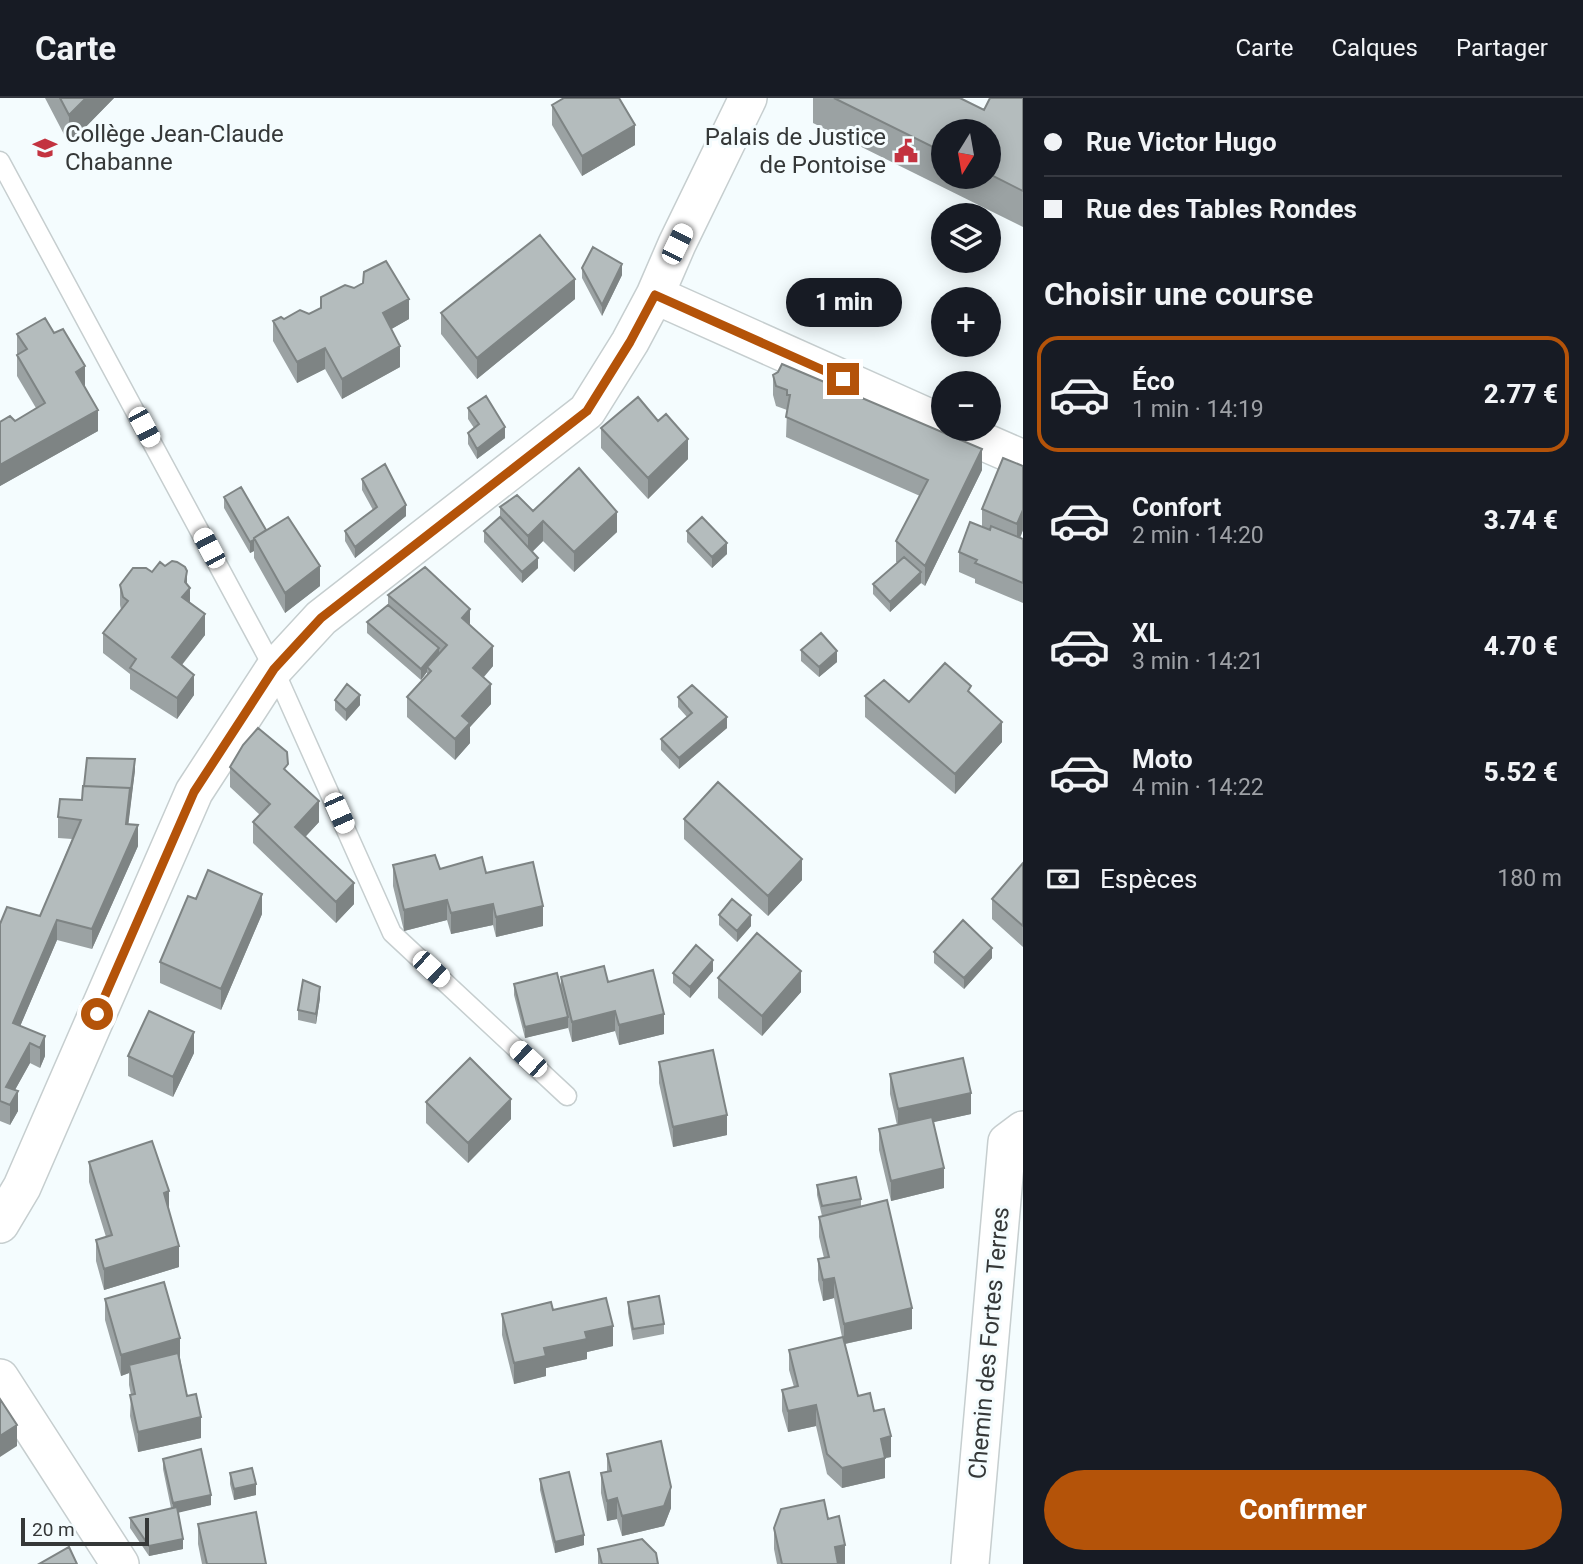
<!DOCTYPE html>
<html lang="fr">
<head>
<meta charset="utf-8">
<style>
  :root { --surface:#171b24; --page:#242831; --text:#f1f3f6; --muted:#9ea1a6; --line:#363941; --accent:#b45309 }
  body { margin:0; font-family:Roboto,sans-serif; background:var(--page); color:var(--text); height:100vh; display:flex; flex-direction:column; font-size:26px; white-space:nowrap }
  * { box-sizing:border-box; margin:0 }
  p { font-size:23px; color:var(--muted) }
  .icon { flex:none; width:38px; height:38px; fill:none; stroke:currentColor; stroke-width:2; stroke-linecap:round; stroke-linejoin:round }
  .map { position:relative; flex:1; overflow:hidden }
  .side { display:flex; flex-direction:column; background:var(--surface); width:560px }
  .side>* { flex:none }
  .top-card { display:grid; align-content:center; height:154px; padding:0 21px; background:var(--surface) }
  .needle { width:46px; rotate:191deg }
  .controls { position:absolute; left:931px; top:21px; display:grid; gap:14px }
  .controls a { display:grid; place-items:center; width:70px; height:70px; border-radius:50%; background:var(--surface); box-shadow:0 4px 18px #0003; font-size:35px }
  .scale { position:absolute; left:21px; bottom:18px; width:128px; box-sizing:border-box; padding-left:7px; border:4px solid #353838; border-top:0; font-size:19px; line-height:24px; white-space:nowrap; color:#353838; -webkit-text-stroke:5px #f4fcfe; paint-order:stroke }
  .end { position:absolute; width:32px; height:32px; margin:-16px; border:9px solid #b45309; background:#fff; box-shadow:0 0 0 4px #fff }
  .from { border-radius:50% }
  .bubble { position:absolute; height:49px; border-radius:24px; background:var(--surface); box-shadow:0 4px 18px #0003; font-size:23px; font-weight:800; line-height:49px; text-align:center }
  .car { position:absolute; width:21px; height:42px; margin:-21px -10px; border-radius:9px; box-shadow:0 0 5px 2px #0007; background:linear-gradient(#fff 24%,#345 0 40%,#fff 0 76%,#345 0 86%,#fff 0) }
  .top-card b { display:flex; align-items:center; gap:24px; height:66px; font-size:26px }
  .top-card b+b { border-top:2px solid var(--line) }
  .top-card i { width:18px; height:18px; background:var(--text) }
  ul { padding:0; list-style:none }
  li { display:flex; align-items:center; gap:21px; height:116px; margin:0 14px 10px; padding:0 7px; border:4px solid transparent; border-radius:21px }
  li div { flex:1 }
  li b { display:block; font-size:26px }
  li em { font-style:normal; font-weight:800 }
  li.active { border-color:var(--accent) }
  li>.icon { width:63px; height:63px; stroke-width:1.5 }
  h2 { padding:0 21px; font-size:32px; line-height:84px }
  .pay { display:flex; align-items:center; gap:18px; height:77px; padding:0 21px; font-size:26px }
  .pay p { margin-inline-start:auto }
  .cta { display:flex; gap:14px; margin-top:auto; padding:14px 21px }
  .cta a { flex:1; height:80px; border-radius:42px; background:var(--accent); color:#fff; font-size:28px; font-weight:800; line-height:80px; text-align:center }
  header { display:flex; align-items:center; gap:42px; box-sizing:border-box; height:98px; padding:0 35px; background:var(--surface); border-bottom:2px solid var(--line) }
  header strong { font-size:33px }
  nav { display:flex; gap:38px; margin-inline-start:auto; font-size:24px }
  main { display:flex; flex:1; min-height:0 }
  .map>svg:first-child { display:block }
</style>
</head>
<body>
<header>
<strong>Carte</strong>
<nav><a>Carte</a><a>Calques</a><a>Partager</a></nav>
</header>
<main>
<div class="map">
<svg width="1023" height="1466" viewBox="0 0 1023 1466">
  <rect width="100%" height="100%" fill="#f4fcfe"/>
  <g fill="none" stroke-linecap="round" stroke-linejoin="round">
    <g stroke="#c6cecf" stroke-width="21">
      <path id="lane" d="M0,63L274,571L392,835L567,998"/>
    </g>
    <g stroke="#c6cecf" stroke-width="40">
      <path id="street" d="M655,197L943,326
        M954,331L1023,361
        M0,1126L22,1089L194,694L274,571L321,520L587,313L630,244L655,197L677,146L748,0
        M0,1280L120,1466
        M970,1466L1007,1044L1023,1032"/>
    </g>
    <use href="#lane" stroke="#fff" stroke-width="18"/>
    <use href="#street" stroke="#fff" stroke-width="37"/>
  </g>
  <path fill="#9ba2a3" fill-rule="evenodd" d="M45,0H114L69,46Z
    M813,0H960L984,12L1023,0V129L813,25ZM943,33H989V79H943Z
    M552,7L635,47L582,78L552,27Z
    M582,170L622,177L602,218L582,180Z
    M575,201L477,281L441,236V215Z
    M284,221H409L391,231L400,269L342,301L325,271L297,285L273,243V223Z
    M17,236L85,289H84L98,333L0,388V324L15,323L36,310L17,278Z
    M773,277L982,372L925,488L921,485L890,514L873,496V486L898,465L896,464V443L920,398L786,339L787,312L776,308L773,297Z
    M468,310L505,340L477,361L468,346V335L474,330L468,321Z
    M658,323L688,361L648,401L601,350V330Z
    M1023,368V432L1020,440L1023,441V505L975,485V481L959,474V454L982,429V411Z
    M362,381L406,418L355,460L345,443V433L373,412L362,392Z
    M224,399L266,432L320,488L285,515L254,460V453L250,455L224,410Z
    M500,409L533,413L617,434L574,474L543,443L533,453L538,470L522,485L484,444V433L500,419Z
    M687,433L727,456L712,470L687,444Z
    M165,468L187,486L190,505L205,537L182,567L194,597L177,621L130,591V576L103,555V535L121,512L120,507V487Z
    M388,497L470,528L493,568L484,579L491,606L470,629V645L455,662L407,619V599L427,577V574L421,582L367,535V524L388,507Z
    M801,552L837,564L819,579L801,563Z
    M971,596L1002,644L955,696L865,619V598L909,604Z
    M678,599L727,630L679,671L661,652V641L687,619L678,609Z
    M335,602L360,607L346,623L335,612Z
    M230,669L288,674L319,724L305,739L354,806L336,825L253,745V724L260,717L230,689Z
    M135,672L128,726L138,748L92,851L57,842L20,928L45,938V958L40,970L30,965L15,992L18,1013L10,1027L0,1023V826L40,818L72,741L58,740V719L82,702Z
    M684,721L802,782L768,818L684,741Z
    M1023,765V849L992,821V801Z
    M393,767L486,775L543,828L496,839L493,827L451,836L447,822L404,833L393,788Z
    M196,801L262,816L221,912L160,885V864Z
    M719,817L751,828L737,844L719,827Z
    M934,854L992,860L964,891L934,865Z
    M713,873L690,900L673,885V875Z
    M561,879L608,884L664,936L619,947L615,933L572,944L568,929L525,940L514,897V886L561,889Z
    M718,880L801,894L762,938L718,900Z
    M320,900L316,926L298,922V912Z
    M194,955L173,999L128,978V958Z
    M659,964L727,1037L673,1049L659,985Z
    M890,976L971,1016L933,1024L944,1090L891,1103L879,1052V1031L897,1027L890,996Z
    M426,1004L511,1021L468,1065L426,1025Z
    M89,1064L169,1112L179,1169L104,1192L96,1163V1142L106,1139L89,1084Z
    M817,1087L861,1101V1109L912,1231L845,1246L858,1298L874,1313L891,1359L885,1360V1380L842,1390L827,1376L816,1328L788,1334L782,1313V1292L794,1289L789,1272V1252L842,1239L834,1200L823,1203L818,1182V1161L824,1160L819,1139V1119L822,1118L817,1097Z
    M105,1201L180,1260L187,1298L201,1340L138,1354L130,1318L131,1297L129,1287V1275L121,1278L105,1222Z
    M628,1204L664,1226V1236L633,1242L628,1215Z
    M553,1212L613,1248L587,1254V1261L546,1270V1278L514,1286L502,1237V1216Z
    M607,1356L671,1410L664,1428L622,1438L617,1421L607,1423L601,1395V1375L607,1374Z
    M163,1361L211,1407L178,1414L183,1451L149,1458L130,1430V1420L171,1410L163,1371Z
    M230,1375L256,1397L234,1402L230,1386Z
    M540,1381L584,1447L555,1455L540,1392Z
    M828,1421L845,1466H777L774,1451V1430Z
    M198,1426L266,1466H202L198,1446Z
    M598,1451L658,1466H598Z"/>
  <path fill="#7e8484" d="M86,0H114L69,46V17Z
    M635,27V47L582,78V58Z
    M622,166V177L602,218V207Z
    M575,181V201L477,281V260Z
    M409,201V221L383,236V215Z
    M400,248V269L342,301V281Z
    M325,250V271L297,285V264Z
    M85,268V289L76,295V274Z
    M98,312V333L0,388V367Z
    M505,329V340L477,361V351Z
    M688,341V361L648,401V380Z
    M982,351V372L925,488V468Z
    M406,407V418L355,460V449Z
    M1023,412V432L1017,447V426Z
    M617,414V434L574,474V454Z
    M543,423V443L528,458V438Z
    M254,442V453L250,455V444Z
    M727,445V456L712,470V459Z
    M538,460V470L522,485V474Z
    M320,468V488L285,515V495Z
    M187,473V494L190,490V510L182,499Z
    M921,474V485L890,514V504Z
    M470,511V532L462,520Z
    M205,516V537L172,579V559Z
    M493,548V568L473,591V570Z
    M439,550V561L427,569V574L421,582V571Z
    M837,553V564L819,579V569Z
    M194,577V597L177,621V600Z
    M491,586V606L470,629V645L455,662V641L462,618Z
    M360,597V607L346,623V612Z
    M727,619V630L679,671V660Z
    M1002,624V644L955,696V676Z
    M135,661V672L126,746V726Z
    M319,703V724L295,750V729Z
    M138,727V748L92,851V831Z
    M802,761V782L768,818V798Z
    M354,785V806L336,825V804Z
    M262,796V816L221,912V891Z
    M447,802V822L404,833V812Z
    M493,806V827L451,836V815Z
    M543,808V828L496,839V819Z
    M751,817V828L737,844V833Z
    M57,822V842L13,945V925Z
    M992,850V860L964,891V880Z
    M713,862V873L690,900V889Z
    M801,873V894L762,938V918Z
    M320,889V900L316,926V916Z
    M615,913V933L572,944V924Z
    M664,916V936L619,947V927Z
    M568,919V930L525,940V929Z
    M194,934V955L173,999V979Z
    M45,938V958L40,970V950Z
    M30,945V965L7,1006L6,989Z
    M18,993V1013L10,1027V1007Z
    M971,995V1016L898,1032V1011Z
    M511,1001V1021L468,1065V1045Z
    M727,1017V1037L673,1049V1029Z
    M944,1070V1090L891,1103V1083Z
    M169,1093V1114L164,1095Z
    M179,1148V1169L104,1192V1171Z
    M834,1180V1200L823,1203V1182Z
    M912,1210V1231L844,1246V1226Z
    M613,1228V1248L587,1254V1261L546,1270V1278L514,1286V1265L544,1250L585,1234Z
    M180,1240V1260L129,1267V1275L121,1278V1257Z
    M816,1307V1328L788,1334V1313Z
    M201,1319V1340L138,1354V1334Z
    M17,1327V1348L0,1359V1338Z
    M891,1338V1359L885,1360V1380L842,1390V1370L881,1341Z
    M256,1386V1397L234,1402V1391Z
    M671,1389V1410L664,1428L622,1438V1418Z
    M211,1397V1407L173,1416V1405Z
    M617,1400V1421L607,1423V1403Z
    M584,1437V1447L555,1455V1444Z
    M183,1441V1451L149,1458V1448Z
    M845,1447V1466H835V1449Z"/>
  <path fill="#b4bcbd" stroke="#7e8484" stroke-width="2" d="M60,0H86L69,17Z
    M564,0H619L635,27L582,58L552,7Z
    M834,0H960L984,12L990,0H1023V93L989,76V33H943V54Z
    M540,137L575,181L477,260L441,215Z
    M593,149L622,166L602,207L582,170Z
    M386,163L409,201L383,215L400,248L342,281L325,250L297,264L273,223L281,219L284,221L300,212L309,216L321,210V199L345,187L354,190L363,185L364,174Z
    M45,220L54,235L63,231L85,268L76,274L98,312L0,367V324L10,318L15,323L45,305L17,257L27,251L17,236Z
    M782,266L982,351L925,468L896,443L928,382L786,319L790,297H787V292L776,288L773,277L778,274Z
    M486,298L505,329L477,351L468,335L479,326L468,310Z
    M638,299L658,323L666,316L688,341L648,380L601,330Z
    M1003,360L1023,368V412L1017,426L982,411Z
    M385,366L406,407L355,449L345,433L377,409L362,381Z
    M579,370L617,414L574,454L543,423L528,438L500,409L517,397L533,413Z
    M241,389L266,432L254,440V442L250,444L224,399Z
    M288,419L320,468L285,495L254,440Z
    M500,419L538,460L522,474L484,433Z
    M702,419L727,445L712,459L687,433Z
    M970,424L990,432L991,428L1023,441V485L975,465L977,462L959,454Z
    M904,459L921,474L890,504L873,486Z
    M172,463L177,464L185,469L187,473L185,484L190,490L182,499L205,516L172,559L194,577L177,600L130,570L136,561L103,535L128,503L123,499L120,487L133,470H146L152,474L160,464L165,468Z
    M425,469L470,511L462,520L493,548L473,570L491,586L462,618L470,625L455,641L407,599L431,573L427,569L447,547L388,497Z
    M388,507L439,550L421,571L367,524Z
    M821,535L837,553L819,569L801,552Z
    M945,565L971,588L968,593L1002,624L955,676L865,598L884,582L909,604Z
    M347,586L360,597L346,612L335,602Z
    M692,587L727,619L679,660L661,641L692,615L678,599Z
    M258,630L287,654L288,666L284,671L319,703L295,729L354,785L336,804L253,724L270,706L230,669L243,647Z
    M87,660L135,661L130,699V690L84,688Z
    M718,684L802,761L768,798L684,721Z
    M83,688L130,690L126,726L138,727L92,831L57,822L13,925L45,938L40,950L30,945L6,989L18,993L10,1007L0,1003V826L7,809L40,818L81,722L58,719L60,701L82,702Z
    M435,757L440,771L482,759L486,775L533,764L543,808L496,819L493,806L451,815L447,802L404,812L393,767Z
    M1023,765V828L992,801Z
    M208,772L262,796L221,891L160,864L188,798L196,801Z
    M732,801L751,817L737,833L719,817Z
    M963,822L992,850L964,880L934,854Z
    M757,835L801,873L762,918L718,880Z
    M696,847L713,862L690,889L673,875Z
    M604,868L608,884L653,872L664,916L619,927L615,913L572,924L561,879Z
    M557,875L568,919L525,929L514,886Z
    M303,882L320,889L316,916L298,912Z
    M149,913L194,934L173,979L128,958Z
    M713,952L727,1017L673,1029L659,964Z
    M470,960L511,1001L468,1045L426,1004Z
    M963,960L971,995L898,1011L890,976Z
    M932,1019L944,1070L891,1083L879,1031Z
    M152,1043L169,1093L164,1095L179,1148L104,1171L96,1142L112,1137L89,1064Z
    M856,1079L861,1101L822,1108L817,1087Z
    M887,1102L912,1210L844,1226L834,1180L823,1182L818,1161L829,1159L819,1119Z
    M164,1184L180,1240L121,1257L105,1201Z
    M659,1198L664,1226L633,1231L628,1204Z
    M606,1200L613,1228L585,1234L587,1241L544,1250L546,1258L514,1265L502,1216L551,1204L553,1212Z
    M843,1239L858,1298L870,1295L874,1313L884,1311L891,1338L881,1341L885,1360L842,1370L827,1356L816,1307L788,1313L782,1292L798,1288L789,1252Z
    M178,1255L187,1298L196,1296L201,1319L138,1334L130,1297L135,1296L129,1267Z
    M0,1301L17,1327L0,1338Z
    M661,1343L671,1389L664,1408L622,1418L617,1400L607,1403L601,1375L611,1373L607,1356Z
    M201,1351L211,1397L173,1405L163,1361Z
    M252,1370L256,1386L234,1391L230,1375Z
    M569,1374L584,1437L555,1444L540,1381Z
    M824,1402L828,1421L839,1418L845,1447L835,1449L838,1466H782L774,1430L781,1411Z
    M177,1409L183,1441L149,1448L130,1420Z
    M256,1414L266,1466H207L198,1426Z
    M642,1441L656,1455L658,1466H602L598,1451Z
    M69,1449L77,1466H39Z"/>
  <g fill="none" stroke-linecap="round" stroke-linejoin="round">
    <path stroke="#b45309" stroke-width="9" d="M97,916L194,694L274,571L321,520L587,313L630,244L655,197L843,281"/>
  </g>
  <defs>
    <g id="school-bare" transform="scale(1.89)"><path d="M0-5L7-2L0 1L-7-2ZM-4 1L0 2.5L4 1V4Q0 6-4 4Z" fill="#c33340" stroke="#f4fcfe" stroke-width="2.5" paint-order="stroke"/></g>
    <g id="civic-bare" transform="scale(1.89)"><path d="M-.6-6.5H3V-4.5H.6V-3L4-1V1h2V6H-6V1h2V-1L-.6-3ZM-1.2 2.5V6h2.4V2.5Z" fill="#c33340" stroke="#f4fcfe" stroke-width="2.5" paint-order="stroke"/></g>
  </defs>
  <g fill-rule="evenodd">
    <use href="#school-bare" x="45" y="50"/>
    <use href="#civic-bare" x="906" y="53"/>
  </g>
  <g text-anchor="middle" stroke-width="6" stroke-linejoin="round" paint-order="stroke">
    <g font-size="24" fill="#353838" stroke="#f4fcfe" text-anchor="start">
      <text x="65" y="44">Collège Jean-Claude<tspan x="65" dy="28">Chabanne</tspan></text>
      <text x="886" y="47" text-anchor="end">Palais de Justice<tspan x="886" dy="28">de Pontoise</tspan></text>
    </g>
    <g font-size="24" fill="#353838" stroke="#f4fcfe">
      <text transform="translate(989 1245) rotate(-85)" y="8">Chemin des Fortes Terres</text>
    </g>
  </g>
</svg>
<div class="controls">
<a><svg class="needle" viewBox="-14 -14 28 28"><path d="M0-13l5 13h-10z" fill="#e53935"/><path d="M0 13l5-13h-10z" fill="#9ea1a6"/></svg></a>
<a><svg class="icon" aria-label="layers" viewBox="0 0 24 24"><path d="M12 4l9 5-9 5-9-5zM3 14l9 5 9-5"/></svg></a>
<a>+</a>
<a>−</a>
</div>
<div class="scale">20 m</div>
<i class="end from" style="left:97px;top:916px"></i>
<i class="end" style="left:843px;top:281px"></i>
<div class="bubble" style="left:786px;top:180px;width:116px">1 min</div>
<i class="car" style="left:677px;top:146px;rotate:26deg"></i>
<i class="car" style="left:144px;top:329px;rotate:152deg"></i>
<i class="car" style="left:209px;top:450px;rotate:332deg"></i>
<i class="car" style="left:339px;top:715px;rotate:156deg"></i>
<i class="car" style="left:431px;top:871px;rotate:133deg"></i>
<i class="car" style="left:528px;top:961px;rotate:313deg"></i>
</div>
<section class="side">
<div class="top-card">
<b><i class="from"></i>Rue Victor Hugo</b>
<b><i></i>Rue des Tables Rondes</b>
</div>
<h2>Choisir une course</h2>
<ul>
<li class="active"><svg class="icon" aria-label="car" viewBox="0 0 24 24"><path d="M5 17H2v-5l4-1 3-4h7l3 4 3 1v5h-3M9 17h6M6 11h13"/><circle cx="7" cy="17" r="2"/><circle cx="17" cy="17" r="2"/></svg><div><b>Éco</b><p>1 min · 14:19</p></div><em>2.77 €</em></li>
<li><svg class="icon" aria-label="car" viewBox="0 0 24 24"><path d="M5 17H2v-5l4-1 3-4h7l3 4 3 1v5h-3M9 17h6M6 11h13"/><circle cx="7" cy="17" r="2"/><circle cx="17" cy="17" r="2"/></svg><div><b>Confort</b><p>2 min · 14:20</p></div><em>3.74 €</em></li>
<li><svg class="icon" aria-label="car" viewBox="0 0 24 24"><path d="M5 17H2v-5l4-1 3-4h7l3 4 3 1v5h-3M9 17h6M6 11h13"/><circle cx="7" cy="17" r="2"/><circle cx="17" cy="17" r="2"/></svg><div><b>XL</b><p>3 min · 14:21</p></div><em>4.70 €</em></li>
<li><svg class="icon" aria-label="car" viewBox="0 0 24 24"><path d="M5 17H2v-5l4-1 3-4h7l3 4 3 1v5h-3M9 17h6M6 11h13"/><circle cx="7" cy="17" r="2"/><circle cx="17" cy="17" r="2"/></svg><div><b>Moto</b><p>4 min · 14:22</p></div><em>5.52 €</em></li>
</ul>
<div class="pay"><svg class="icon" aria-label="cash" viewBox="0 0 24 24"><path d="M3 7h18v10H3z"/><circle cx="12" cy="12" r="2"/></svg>Espèces<p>180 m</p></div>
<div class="cta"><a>Confirmer</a></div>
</section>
</main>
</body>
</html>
